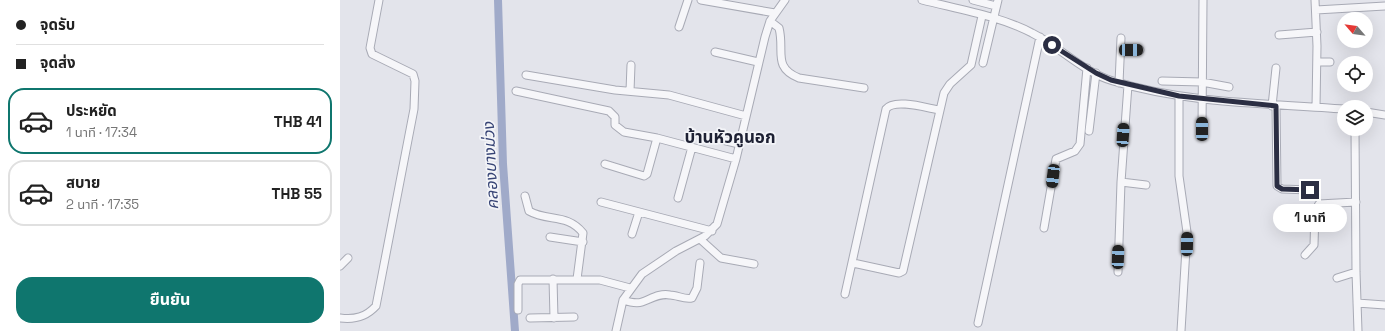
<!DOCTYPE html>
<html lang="th">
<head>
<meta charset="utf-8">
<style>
  :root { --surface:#fff; --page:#f6f6f6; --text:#222; --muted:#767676; --line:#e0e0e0; --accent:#0f766e }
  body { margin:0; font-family:"Space Grotesk","Noto Sans Thai",sans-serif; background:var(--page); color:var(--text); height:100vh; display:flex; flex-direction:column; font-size:15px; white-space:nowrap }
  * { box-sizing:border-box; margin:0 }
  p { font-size:13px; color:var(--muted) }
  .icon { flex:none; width:22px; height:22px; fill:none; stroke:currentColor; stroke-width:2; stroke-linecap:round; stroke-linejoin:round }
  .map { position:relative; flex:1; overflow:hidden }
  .details { display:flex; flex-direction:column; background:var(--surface); width:340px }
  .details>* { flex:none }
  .guide { display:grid; align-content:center; height:88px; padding:0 16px; background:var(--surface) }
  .needle { width:26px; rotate:298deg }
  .tools { position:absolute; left:997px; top:12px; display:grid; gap:8px }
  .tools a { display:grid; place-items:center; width:36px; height:36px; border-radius:50%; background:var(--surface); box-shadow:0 4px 16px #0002; font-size:20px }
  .end { position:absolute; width:18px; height:18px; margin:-9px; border:5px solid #2b2e43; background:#fff; box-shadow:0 0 0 2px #fff }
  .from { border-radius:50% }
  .bubble { position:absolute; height:28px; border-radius:14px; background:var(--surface); box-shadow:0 4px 16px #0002; font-size:13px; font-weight:700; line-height:28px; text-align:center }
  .car { position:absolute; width:12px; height:24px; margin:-12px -6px; border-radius:5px; box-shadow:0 0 3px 1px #0007; background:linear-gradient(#222 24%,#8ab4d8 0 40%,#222 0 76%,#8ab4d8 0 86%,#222 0) }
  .guide b { display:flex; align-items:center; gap:14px; height:38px; font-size:15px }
  .guide b+b { border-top:1px solid var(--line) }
  .guide i { width:10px; height:10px; background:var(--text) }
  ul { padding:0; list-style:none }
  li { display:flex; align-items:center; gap:12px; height:66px; margin:0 8px 6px; padding:0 8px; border:2px solid var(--line); border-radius:16px }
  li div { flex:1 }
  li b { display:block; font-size:15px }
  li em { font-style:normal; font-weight:700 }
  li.active { border-color:var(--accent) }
  li>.icon { width:36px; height:36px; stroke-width:1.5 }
  .action { display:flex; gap:8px; margin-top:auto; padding:8px 16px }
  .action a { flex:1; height:46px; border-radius:16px; background:var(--accent); color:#fff; font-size:16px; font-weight:700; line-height:46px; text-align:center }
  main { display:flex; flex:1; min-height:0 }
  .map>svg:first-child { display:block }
</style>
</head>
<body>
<main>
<section class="details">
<div class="guide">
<b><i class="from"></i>จุดรับ</b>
<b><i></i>จุดส่ง</b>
</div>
<ul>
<li class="active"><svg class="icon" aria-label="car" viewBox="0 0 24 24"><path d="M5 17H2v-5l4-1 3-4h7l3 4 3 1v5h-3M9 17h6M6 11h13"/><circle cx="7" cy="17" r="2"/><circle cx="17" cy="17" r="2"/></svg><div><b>ประหยัด</b><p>1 นาที · 17:34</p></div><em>THB 41</em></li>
<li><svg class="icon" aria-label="car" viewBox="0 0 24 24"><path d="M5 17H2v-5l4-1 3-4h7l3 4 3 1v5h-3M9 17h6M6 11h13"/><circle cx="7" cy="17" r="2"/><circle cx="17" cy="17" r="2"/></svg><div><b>สบาย</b><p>2 นาที · 17:35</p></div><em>THB 55</em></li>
</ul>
<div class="action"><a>ยืนยัน</a></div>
</section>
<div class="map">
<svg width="1045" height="331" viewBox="0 0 1045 331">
  <rect width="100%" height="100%" fill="#e3e4eb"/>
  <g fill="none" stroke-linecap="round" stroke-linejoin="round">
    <path stroke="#a0aac9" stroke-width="8" d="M158,0L163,164L175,331"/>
    <g stroke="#a8aab5" stroke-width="9">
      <path id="minor" d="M361,0L435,13
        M582,0C617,9 660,16 692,33C720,47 743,72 773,81C848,104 927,103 1004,109
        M633,0L656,6
        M975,0L977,46L976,107
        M976,10L1045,6
        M430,21L439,28C445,51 432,67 459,78L524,88
        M339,27L348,0
        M939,35L977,32
        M781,50H800
        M375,52L418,62
        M977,62H990
        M643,63L658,0
        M186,75L275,90L329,95L406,116
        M822,81L862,82L889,87
        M779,83L781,38
        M788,85L781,182L806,185
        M176,91L269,111L275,117V125L284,132L317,138L396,159
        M290,91L291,65
        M839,96V176L847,232L841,331
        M932,106L936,68
        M936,106L937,186L942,189L970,190
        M1026,112L1045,115
        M862,129L863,0
        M1015,129L1016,272L1018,331
        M749,131L756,73
        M378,139L399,144
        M265,164L304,176L307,174L317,138
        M185,196L189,211C208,222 227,213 243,233L237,279
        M338,198L352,147
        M261,202L372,231
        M704,228L716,159L735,151L740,144L747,68
        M292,234L299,212
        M210,237L243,242
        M360,239L381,258L414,264
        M965,255L974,245L975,211L979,204L1016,202
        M513,263L559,273L563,271L604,93L610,84L631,65L642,16
        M0,266L8,258
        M778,272L781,182
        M997,278L1016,272
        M213,279L214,318
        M505,294L546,109C554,98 587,108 599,110
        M283,300C289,302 296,304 302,302C311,299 319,293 330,295C337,295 345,300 352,298L357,288L360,263
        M1017,303L1045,305
        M178,310V284L180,280H260L290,288
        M0,318C15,320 26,317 36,306L74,109L75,81L73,74L32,54L30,48L39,0
        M190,318L234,317
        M638,323L700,37
        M276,331L283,300L302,274L336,251L365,236L377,224L396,159L425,37L430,21L445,0"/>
    </g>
    <use href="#minor" stroke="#f6f6f9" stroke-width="7"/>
  </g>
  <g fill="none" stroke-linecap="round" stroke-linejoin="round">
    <path stroke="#2b2e43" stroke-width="5" d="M712,45L756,73L771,80L839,96L936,106L937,186L942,189L970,190"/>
  </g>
  <g text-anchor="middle" stroke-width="3.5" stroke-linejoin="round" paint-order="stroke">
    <g font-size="16" font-style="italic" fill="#374475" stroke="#f3f4f8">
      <text transform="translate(150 166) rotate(-93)" y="6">คลองบางม่วง</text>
    </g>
    <g font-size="17" font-weight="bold" fill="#1d2033" stroke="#f3f4f8">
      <text x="390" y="143">บ้านหัวคูนอก</text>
    </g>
  </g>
</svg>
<div class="tools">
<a><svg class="needle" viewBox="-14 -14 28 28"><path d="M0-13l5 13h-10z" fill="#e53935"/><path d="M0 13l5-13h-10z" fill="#767676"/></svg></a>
<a><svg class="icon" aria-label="locate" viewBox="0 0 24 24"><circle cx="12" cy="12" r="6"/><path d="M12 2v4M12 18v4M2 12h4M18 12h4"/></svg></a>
<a><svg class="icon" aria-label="layers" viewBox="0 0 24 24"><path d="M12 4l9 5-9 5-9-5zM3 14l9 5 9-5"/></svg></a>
</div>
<i class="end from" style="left:712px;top:45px"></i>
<i class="end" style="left:970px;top:190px"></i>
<div class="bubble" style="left:933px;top:204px;width:74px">1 นาที</div>
<i class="car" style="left:791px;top:50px;rotate:90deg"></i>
<i class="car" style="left:862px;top:129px;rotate:0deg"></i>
<i class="car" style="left:783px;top:135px;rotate:4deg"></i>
<i class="car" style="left:713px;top:176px;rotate:187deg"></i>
<i class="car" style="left:847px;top:244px;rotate:1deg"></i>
<i class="car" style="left:778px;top:257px;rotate:2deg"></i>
</div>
</main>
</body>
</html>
